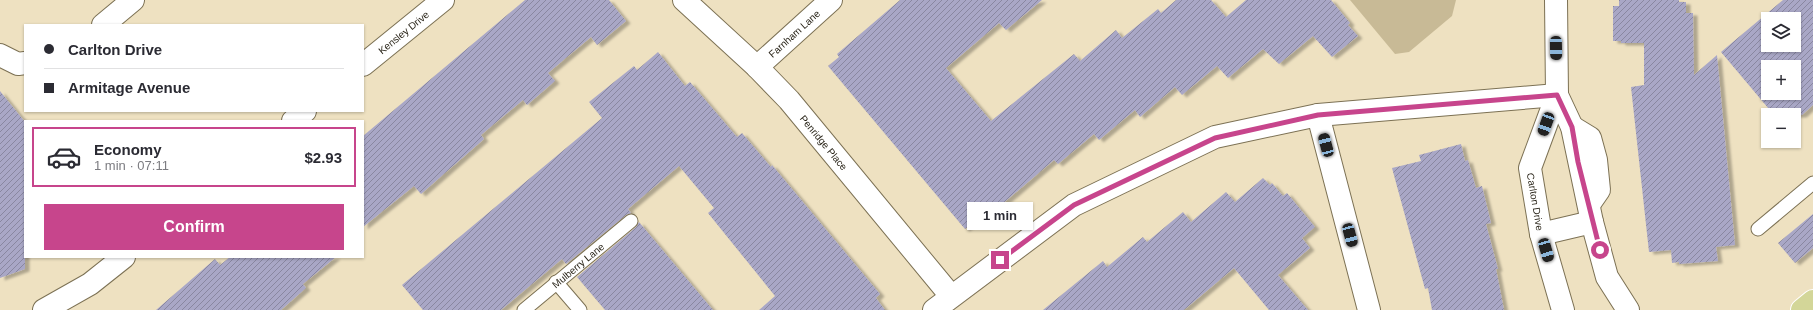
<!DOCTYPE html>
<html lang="en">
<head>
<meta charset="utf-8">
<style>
  :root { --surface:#fff; --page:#f2f2f3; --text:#2b2b33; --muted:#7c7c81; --line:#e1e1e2; --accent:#c7458c }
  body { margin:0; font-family:Helvetica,sans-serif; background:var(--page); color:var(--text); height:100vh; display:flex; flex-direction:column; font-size:15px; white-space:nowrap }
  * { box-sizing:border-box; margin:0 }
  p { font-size:13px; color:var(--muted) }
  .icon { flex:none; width:22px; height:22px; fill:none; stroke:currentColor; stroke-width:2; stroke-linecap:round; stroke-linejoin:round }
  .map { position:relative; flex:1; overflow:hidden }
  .details { position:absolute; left:24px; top:120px; width:340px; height:138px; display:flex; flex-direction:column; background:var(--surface); border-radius:0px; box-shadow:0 1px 3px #0004 }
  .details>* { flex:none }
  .banner { position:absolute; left:24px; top:24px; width:340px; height:88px; border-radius:0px; box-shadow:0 1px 3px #0004; display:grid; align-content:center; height:88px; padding:0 20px; background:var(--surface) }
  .controls { position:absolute; left:1761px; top:12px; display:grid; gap:8px }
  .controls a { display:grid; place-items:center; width:40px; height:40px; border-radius:0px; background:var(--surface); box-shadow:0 1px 3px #0004; font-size:20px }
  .end { position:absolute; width:18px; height:18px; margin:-9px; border:5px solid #c7458c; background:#fff; box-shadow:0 0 0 2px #fff }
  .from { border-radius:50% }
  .bubble { position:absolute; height:28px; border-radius:0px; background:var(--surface); box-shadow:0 1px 3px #0004; font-size:13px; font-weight:700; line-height:28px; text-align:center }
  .car { position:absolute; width:12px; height:24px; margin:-12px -6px; border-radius:5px; box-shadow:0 0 3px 1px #0007; background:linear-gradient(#222 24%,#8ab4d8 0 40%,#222 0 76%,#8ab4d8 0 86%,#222 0) }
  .banner b { display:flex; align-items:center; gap:14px; height:38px; font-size:15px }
  .banner b+b { border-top:1px solid var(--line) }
  .banner i { width:10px; height:10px; background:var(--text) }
  ul { padding:7px 0 0; list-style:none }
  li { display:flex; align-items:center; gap:12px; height:60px; margin:0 8px 6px; padding:0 12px; border:2px solid transparent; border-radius:0px }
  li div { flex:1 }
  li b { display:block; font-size:15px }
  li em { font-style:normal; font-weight:700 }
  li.active { border-color:var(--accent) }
  li>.icon { width:36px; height:36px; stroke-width:1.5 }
  .cta { display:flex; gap:8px; margin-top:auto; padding:8px 20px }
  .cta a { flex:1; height:46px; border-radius:0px; background:var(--accent); color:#fff; font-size:16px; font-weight:700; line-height:46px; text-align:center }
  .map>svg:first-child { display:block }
</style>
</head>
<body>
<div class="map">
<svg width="1813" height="310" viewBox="0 0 1813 310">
  <defs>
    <pattern id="building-hatch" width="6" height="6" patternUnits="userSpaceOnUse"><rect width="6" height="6" fill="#a9a7c6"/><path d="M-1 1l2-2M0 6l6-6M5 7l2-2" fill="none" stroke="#8987a0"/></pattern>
    <filter id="shadow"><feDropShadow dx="4.5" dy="2.5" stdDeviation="1" flood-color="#0004"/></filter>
  </defs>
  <rect width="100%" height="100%" fill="#eee1c1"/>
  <path fill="#c8ba96" d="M1350,0H1456L1452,16L1409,52L1395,54Z"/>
  <path fill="url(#building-hatch)" fill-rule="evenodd" filter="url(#shadow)" d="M525,0H609L626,21L597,45L591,37L548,73L555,81L527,105L523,100L481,135L484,139L421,194L414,186L363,227V136Z
    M900,0H1042L1006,30L999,23L946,68L991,121L1074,54L1080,61L1116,30L1122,38L1158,9L1161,13L1176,0H1211L1226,17L1246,0H1331L1350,23L1348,25L1358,36L1332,57L1313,36L1279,64L1263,49L1228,78L1217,66L1182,95L1175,87L1140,117L1135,110L1099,140L1094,134L1058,164L1054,160L994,211L991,208L965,229L828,66L839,57L837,54Z
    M1619,0H1679V2H1686V13H1693L1694,75L1717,55L1735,245L1716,247L1718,261L1679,264V262L1672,263L1671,250L1649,252L1631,87L1644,85V43H1621V41H1613V6H1619Z
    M1783,0H1813V105L1802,115H1774L1721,52ZM1768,19H1794V45H1768ZM1768,67H1794V93H1768Z
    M658,52L685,86L690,82L737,137L742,133L771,167L772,165L880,294L876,298L885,310H759L775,296L708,213L714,208L679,166L628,209L631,213L626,215L566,264L562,259L501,310H423L402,285L602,118L589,102L634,66L637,70Z
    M0,91L25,122V269L0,278Z
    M1461,144L1465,161L1468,160L1476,188L1482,186L1491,223L1486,224L1498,269H1496L1504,310H1432L1428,288L1425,289L1392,168L1421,161L1419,155Z
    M1263,178L1270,185L1272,183L1283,196L1287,193L1315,227L1302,238L1310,248L1278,275L1308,310H1269L1234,268L1184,310H1043L1103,261L1107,267L1143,237L1147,242L1183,212L1191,222L1226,192L1235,202Z
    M1813,214V248L1795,263L1778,243Z
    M639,222L713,310H605L577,277L636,227Z
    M230,257H336L303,284L306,288L281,310H156L215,259L220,265Z"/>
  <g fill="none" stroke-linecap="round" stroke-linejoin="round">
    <g stroke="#7c7154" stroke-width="15">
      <g id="lane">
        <path d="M1758,229L1813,183"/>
        <path d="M556,282L580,310"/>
        <path id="s1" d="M524,310L631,221"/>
      </g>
    </g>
    <g stroke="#7c7154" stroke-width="24">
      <g id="street">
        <path id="s2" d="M684,0L757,67L789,100L951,296"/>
        <path id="s3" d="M1556,0L1557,95L1530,168L1541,234L1563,310"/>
        <path d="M103,25L133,0"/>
        <path d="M0,55L18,64L25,63"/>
        <path id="s4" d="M363,65L443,0"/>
        <path id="s5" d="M757,67L831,0"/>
        <path d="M1557,95L1572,127L1592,222L1607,277L1628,310"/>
        <path d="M1318,115L1369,310"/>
        <path d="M293,121L305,111"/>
        <path d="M1572,127L1590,138L1596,160L1599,190L1590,203"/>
        <path d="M1541,234L1592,222"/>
        <path d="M44,310L90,284L124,257"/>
        <path d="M934,310L1074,205L1215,137L1318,115L1557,95"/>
      </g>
    </g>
    <g stroke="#fff" stroke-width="24">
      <path id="primary" d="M1802,310L1813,301"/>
    </g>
    <use href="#lane" stroke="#fff" stroke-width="13"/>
    <use href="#street" stroke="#fff" stroke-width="22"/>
    <use href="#primary" stroke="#d3d698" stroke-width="22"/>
  </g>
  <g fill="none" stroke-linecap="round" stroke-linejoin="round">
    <path stroke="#c7458c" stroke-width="5" d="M1000,260L1074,205L1215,138L1318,115L1557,95L1572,127L1578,162L1600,250"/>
  </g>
  <g text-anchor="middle" stroke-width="4" stroke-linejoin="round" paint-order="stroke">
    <g font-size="10" fill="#241f13" stroke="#eee1c1">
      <text dy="4" stroke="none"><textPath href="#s4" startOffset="52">Kensley Drive</textPath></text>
      <text dy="4" stroke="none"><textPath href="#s5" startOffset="50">Farnham Lane</textPath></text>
      <text dy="4" stroke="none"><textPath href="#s2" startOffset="200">Penridge Place</textPath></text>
      <text dy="4" stroke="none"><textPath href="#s3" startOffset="207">Carlton Drive</textPath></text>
      <text dy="4" stroke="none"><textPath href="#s1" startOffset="70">Mulberry Lane</textPath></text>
    </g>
  </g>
</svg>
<div class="controls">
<a><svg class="icon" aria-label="layers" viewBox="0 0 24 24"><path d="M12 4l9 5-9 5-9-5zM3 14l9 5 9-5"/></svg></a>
<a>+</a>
<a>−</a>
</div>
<i class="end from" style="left:1600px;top:250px"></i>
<i class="end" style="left:1000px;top:260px"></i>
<div class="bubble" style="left:967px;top:202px;width:66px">1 min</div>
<i class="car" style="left:1556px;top:48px;rotate:179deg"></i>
<i class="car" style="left:1546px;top:124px;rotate:200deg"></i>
<i class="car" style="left:1326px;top:145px;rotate:345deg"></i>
<i class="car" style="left:1350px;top:235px;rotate:165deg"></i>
<i class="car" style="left:1546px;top:250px;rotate:164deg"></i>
<div class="banner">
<b><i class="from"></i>Carlton Drive</b>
<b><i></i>Armitage Avenue</b>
</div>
<section class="details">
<ul>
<li class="active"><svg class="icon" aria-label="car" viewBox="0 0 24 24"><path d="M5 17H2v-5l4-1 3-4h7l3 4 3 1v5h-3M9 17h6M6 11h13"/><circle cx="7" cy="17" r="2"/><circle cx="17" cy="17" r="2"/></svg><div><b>Economy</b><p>1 min · 07:11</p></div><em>$2.93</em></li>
</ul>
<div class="cta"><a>Confirm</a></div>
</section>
</div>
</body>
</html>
